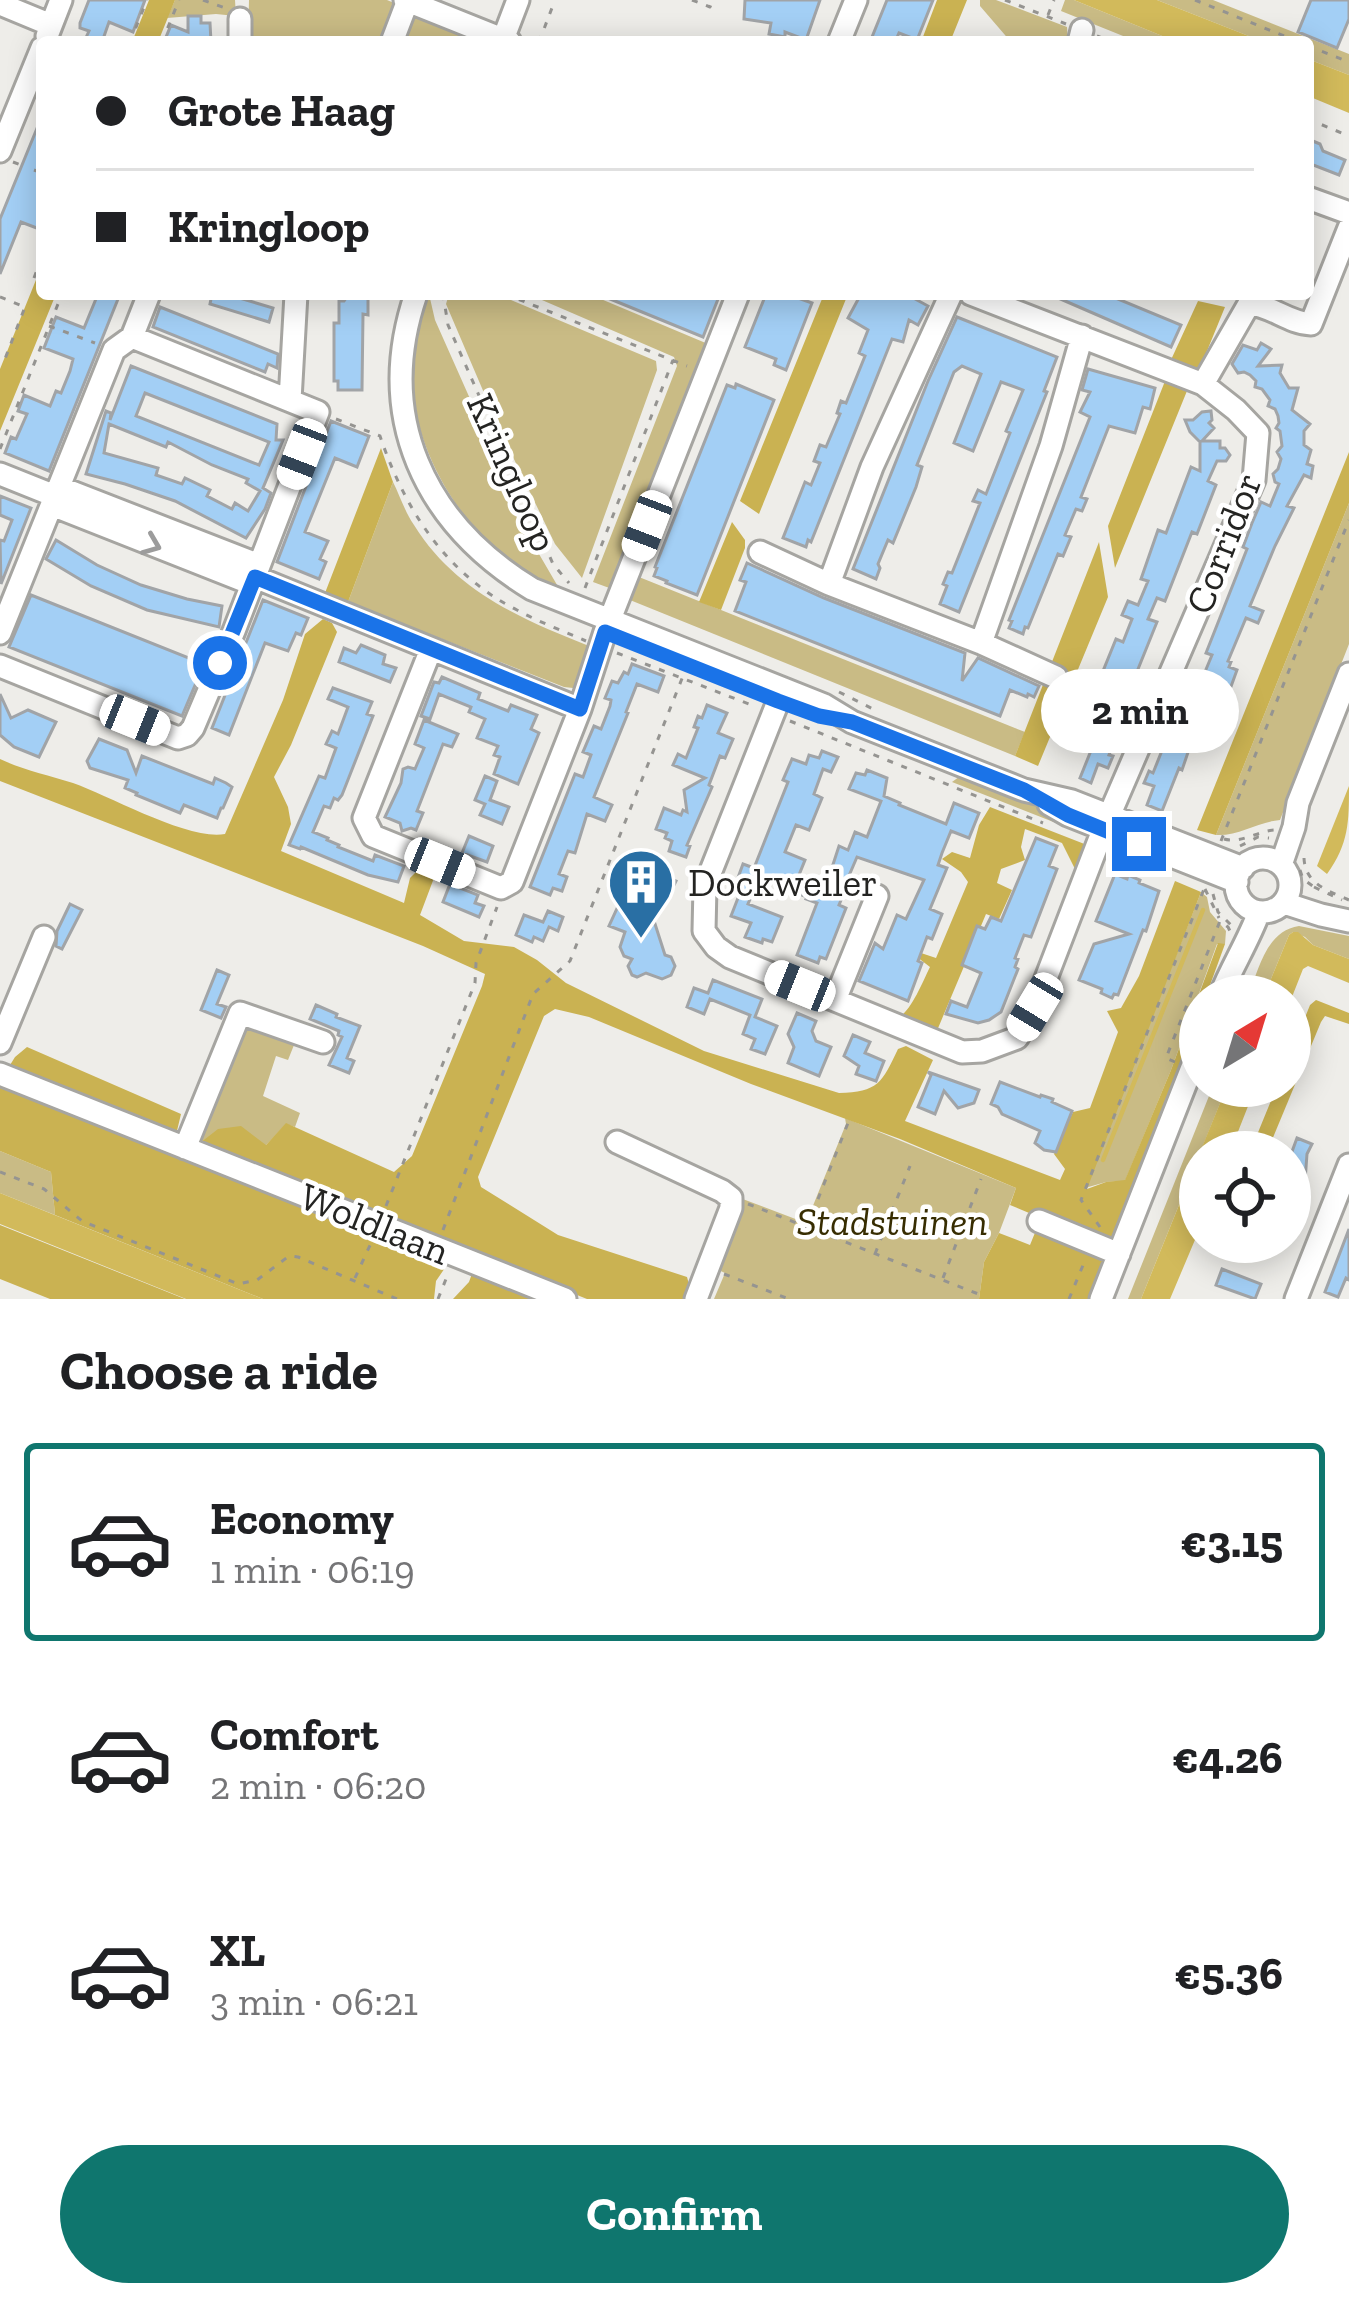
<!DOCTYPE html>
<html lang="en">
<head>
<meta charset="utf-8">
<style>
  :root { --surface:#fff; --page:#f2f2f2; --text:#202124; --muted:#757577; --line:#e0e0e0; --accent:#0f766e }
  body { margin:0; font-family:"Zilla Slab",serif; background:var(--page); color:var(--text); height:100vh; display:flex; flex-direction:column; font-size:45px; white-space:nowrap }
  * { box-sizing:border-box; margin:0 }
  p { font-size:39px; color:var(--muted) }
  .icon { flex:none; width:66px; height:66px; fill:none; stroke:currentColor; stroke-width:2; stroke-linecap:round; stroke-linejoin:round }
  .map { position:relative; height:1299px; overflow:hidden }
  .drawer { display:flex; flex-direction:column; background:var(--surface); flex:1 }
  .drawer>* { flex:none }
  .banner { position:absolute; left:36px; top:36px; width:1278px; height:264px; border-radius:12px; box-shadow:0 6px 30px #0003; display:grid; align-content:center; height:264px; padding:0 60px; background:var(--surface) }
  .needle { width:78px; rotate:38deg }
  .fabs { position:absolute; left:1179px; top:975px; display:grid; gap:24px }
  .fabs a { display:grid; place-items:center; width:132px; height:132px; border-radius:50%; background:var(--surface); box-shadow:0 6px 30px #0003; font-size:60px }
  .end { position:absolute; width:54px; height:54px; margin:-27px; border:15px solid #1a73e8; background:#fff; box-shadow:0 0 0 6px #fff }
  .from { border-radius:50% }
  .bubble { position:absolute; height:84px; border-radius:42px; background:var(--surface); box-shadow:0 6px 30px #0003; font-size:39px; font-weight:700; line-height:84px; text-align:center }
  .car { position:absolute; width:36px; height:72px; margin:-36px -18px; border-radius:15px; box-shadow:0 0 9px 3px #0007; background:linear-gradient(#fff 24%,#345 0 40%,#fff 0 76%,#345 0 86%,#fff 0) }
  .banner b { display:flex; align-items:center; gap:42px; height:114px; font-size:45px }
  .banner b+b { border-top:3px solid var(--line) }
  .banner i { width:30px; height:30px; background:var(--text) }
  ul { padding:0; list-style:none }
  li { display:flex; align-items:center; gap:36px; height:198px; margin:0 24px 18px; padding:0 36px; border:6px solid transparent; border-radius:12px }
  li div { flex:1 }
  li b { display:block; font-size:45px }
  li em { font-style:normal; font-weight:700 }
  li.current { border-color:var(--accent) }
  li>.icon { width:108px; height:108px; stroke-width:1.5 }
  h2 { padding:0 60px; font-size:54px; line-height:144px }
  .cta { display:flex; gap:24px; margin-top:auto; padding:24px 60px }
  .cta a { flex:1; height:138px; border-radius:72px; background:var(--accent); color:#fff; font-size:48px; font-weight:700; line-height:138px; text-align:center }
  .map>svg:first-child { display:block }
</style>
</head>
<body>
<div class="map">
<svg width="1349" height="1299" viewBox="0 0 1349 1299">
  <rect width="100%" height="100%" fill="#eeede9"/>
  <path fill="#c9bb85" d="M175,0H235L236,16L216,14L167,18Z
    M249,0H387L399,5L385,42H248Z
    M980,0H996L1067,27L1068,42H1011L980,6Z
    M1065,0H1074L1177,42H1138L1061,11Z
    M1157,0H1213L1349,54V75L1308,59V42H1264Z
    M414,11L493,42H402Z
    M429,294L435,320L539,554L560,590C537,580 515,568 496,550C438,497 397,409 416,329C419,317 425,305 429,294Z
    M449,294H497L656,361L657,370L582,578L555,544L499,428L446,304Z
    M528,294H589L708,344L612,589L593,582L677,366L674,357Z
    M393,482C400,496 405,512 414,525C455,591 521,619 589,646L578,683L573,688L564,687L348,602Z
    M1349,503V644L1280,820C1257,822 1240,836 1216,835Z
    M634,575L1025,732L1015,756L625,598Z
    M963,774L1091,830L1089,836L952,782Z
    M1201,892L1207,897L1210,912L1226,931L1225,944H1217L1171,1070L1125,1181L1106,1182L1085,1188Z
    M1299,926L1349,936V959L1313,945L1305,937L1293,932L1289,935L1264,996H1248C1259,969 1266,931 1299,926Z
    M244,1020L296,1040L288,1060L276,1056L263,1096L300,1113L295,1127L286,1124L266,1145L192,1143Z
    M1213,1086H1227L1141,1299H1128Z
    M845,1118L1016,1188L999,1233L984,1262L979,1299H714L725,1273L712,1267L740,1198L806,1223L846,1124Z
    M0,1151L51,1172L55,1215L0,1193Z"/>
  <path fill="#cab252" d="M149,0H175L158,42H132Z
    M937,0H967L950,42H921Z
    M42,265V294H56L0,431V369Z
    M824,294H848L759,514L740,501Z
    M1198,301L1225,307L1198,373L1170,362Z
    M1167,376L1189,386L1115,568L1108,526Z
    M381,448L393,482L348,602L325,593Z
    M1349,452V503L1216,835L1197,830Z
    M732,522L745,540V548L721,610L699,602Z
    M1099,542L1108,597L1038,766L1015,756Z
    M323,619L332,623L337,632L291,745L274,777L288,807L291,824L281,851L404,903L410,878L426,862L437,870L420,915L464,941L514,947L537,960L566,983L704,1051L839,1093C878,1092 882,1083 898,1049L906,1046L933,1060L905,1121L1060,1180L1065,1169L1054,1154L1073,1112L1090,1108L1118,1032L1107,1011L1121,1008L1139,976L1175,881L1201,892L1087,1189L1106,1182L1125,1180L1171,1070L1218,943L1225,944L1206,996H1200V1012L1092,1299H979L984,1262L999,1233L1030,1245L1041,1218L1010,1205L1016,1188L900,1139L751,1084L589,1017L555,1009L544,1016L478,1177L481,1187L558,1235L687,1277L692,1295L690,1299H587L200,1143L218,1129L241,1126L266,1145L286,1123L394,1172L412,1156L482,986L485,974L423,946L0,781V759C23,770 48,775 73,783C110,796 189,841 225,834L283,700L305,634Z
    M990,807L1087,845L1077,873L1062,843L1025,829L1021,847L1025,860L1001,869L997,883L1012,890L999,919L986,914L936,1033L899,1018C913,1007 922,983 930,967L917,957L918,952L936,958L968,882L961,872L942,859L952,852L970,858L979,825Z
    M1316,1000L1349,1013V1024L1325,1016L1321,1022L1267,1152H1250L1277,1086H1290V1055L1310,1005Z
    M27,1047L181,1114L176,1135L7,1070L15,1057Z
    M0,1077L451,1259L436,1281L434,1299H263L55,1215L51,1172L0,1151Z
    M0,1225L185,1299H50L0,1279Z
    M474,1268L553,1299H453L469,1282Z"/>
  <path fill="#d2ba5b" d="M1074,0H1157L1264,42H1177Z
    M1308,59L1349,75V113L1308,96Z
    M1349,786C1349,821 1349,844 1327,874L1317,866Z
    M1293,932H1298L1313,945L1349,959V983L1308,966L1303,969L1290,1002V996H1264L1289,935Z
    M1227,1086H1256L1230,1152H1200Z
    M1200,1153V1228L1170,1299H1141Z
    M0,1193L263,1299H186L0,1224Z"/>
  <g fill="none" stroke-linecap="round" stroke-linejoin="round">
    <path stroke="#d2ba5b" stroke-width="4.5" d="M1103,1160L1203,910"/>
  </g>
  <path fill="#a3cff5" stroke="#a1a4a7" stroke-width="3" fill-rule="evenodd" d="M89,0H145L133,32L109,22L102,42H84L89,31L80,28V23Z
    M745,0H820L806,40L785,32V37L769,34L771,23L744,19Z
    M887,0H933L917,40L899,33L895,42H870Z
    M1311,0H1349V19L1337,48L1298,32Z
    M188,16H201V23H210L211,42H164L171,25L188,32Z
    M42,116V230L21,222L0,274V219Z
    M1308,139L1320,144L1323,151L1345,160L1339,175L1308,163Z
    M98,294H120L49,471L5,453L11,437L16,439L27,414L18,411L24,395L50,406L56,391L61,393L70,371L73,359L44,348L56,317L84,328Z
    M212,294H226L273,308L269,322L210,304Z
    M349,294H368V315L363,314L362,390H338V381H334V323H339V301H344Z
    M598,294H720L703,337Z
    M766,294H787L812,303L786,370L774,365L776,359L745,347Z
    M861,294H906L928,306L918,325L909,320L903,342L892,339L811,542L808,540L806,547L783,538L805,482L811,485L820,463L814,461L820,445L826,447L840,414L837,413L841,401L846,403L865,356L859,353L868,330L848,318Z
    M1049,294H1106L1181,325L1171,347Z
    M160,307L278,354L277,368L268,364L265,372L153,327Z
    M957,317L1057,357L1044,391L1047,392L959,612L940,604L947,586L943,584L948,572L952,573L980,503L973,501L978,490L986,494L1010,433L1006,431L1023,390L1001,382L973,451L954,443L981,374L962,366L954,372L917,465L922,467L916,487L893,543L888,540L878,564L880,568L876,579L853,569L928,381Z
    M1261,343L1271,349L1258,366L1282,365L1280,373L1289,388H1298L1292,410L1310,424L1304,431V445L1311,450L1307,464L1313,466L1311,478L1304,475L1287,506L1294,508L1275,546L1250,606L1263,611L1258,623L1246,618L1228,661L1231,662L1229,667L1237,670L1229,692L1221,689L1206,719L1200,717L1182,770L1179,768L1162,811L1147,805L1154,786L1144,783L1149,771L1153,773L1165,743L1168,745L1196,676L1202,679L1212,655L1206,653L1247,549L1243,547L1252,523L1261,502L1270,506L1279,484L1275,482L1273,474L1278,469L1281,459L1277,452L1282,446L1280,431L1276,428L1279,423L1278,416L1275,409L1268,406L1270,400L1262,389L1255,387L1256,381L1250,375L1244,372L1238,373L1232,364L1243,345L1257,350Z
    M131,366L277,424L276,440H283L263,488L271,493L265,509L246,538L175,501L125,484L86,474L106,411L111,413L110,420ZM145,393L269,442L259,465L136,416ZM109,424L166,447L168,442L212,465L248,479L246,483L260,491L248,511L235,503L232,509L207,496L210,490L185,478L182,484L156,475L158,468L104,453Z
    M1088,369L1155,388L1150,409L1143,407L1135,433L1109,426L1081,497L1087,499L1082,511L1076,509L1065,535L1071,537L1063,556L1058,554L1028,628L1025,627L1023,634L1009,628L1012,621L1009,620L1090,417L1080,412L1090,392L1082,390Z
    M736,384L774,400L697,595L666,583L667,581L654,576L657,568L655,567L727,385L735,388Z
    M1211,411L1212,420L1209,423L1214,428L1202,441H1220V448H1225L1230,455L1226,461H1217L1208,481L1216,485L1197,534L1192,532L1165,601L1157,598L1148,619L1157,622L1130,689L1134,691L1109,755L1113,756L1108,768L1098,764L1091,783L1080,778L1096,738L1092,737L1107,699L1103,698L1107,688L1099,685L1101,676L1116,639L1123,642L1132,619L1122,615L1128,601L1138,605L1148,581L1141,579L1158,530L1166,533L1191,467L1200,471V442L1190,432L1185,420H1193L1202,412Z
    M331,421L369,436L357,467L335,458L305,532L328,541L320,559L326,562L319,579L277,562Z
    M0,496L31,508L1,584L0,540L4,541L12,520L0,515Z
    M56,540L97,565L141,585L187,599L222,606L219,627L147,610L91,586L46,559Z
    M747,563L824,598L965,653L962,681L978,658L1039,686L1034,697L1028,694L1027,697L1010,690L1000,716L735,611L746,582L740,580Z
    M31,595L204,664L182,716L9,647Z
    M263,600L308,618L301,635L296,633L288,651L265,643L229,735L212,728Z
    M361,645L385,655L383,664L396,668L390,682L339,662L344,648L356,653Z
    M632,664L664,676L658,692L637,684L626,712L628,713L594,797L612,805L605,821L587,814L575,853L568,851L559,874L567,877L562,891L553,888L550,895L530,887L575,774L583,777L591,755L583,752L594,726L601,729L610,706L611,700L605,698L612,681L618,683L624,672L628,674Z
    M442,677L480,693L478,699L508,711L511,705L537,715L531,729L539,733L518,784L494,774L500,757L494,755L498,746L477,738L485,719L469,712L471,707L439,694L430,719L421,716L434,682L439,683Z
    M333,688L372,702L367,714L373,716L342,795L338,800L334,798L330,808L324,806L313,832L328,838L327,840L339,845L338,847L373,861L375,855L404,866L398,882L368,875L301,847L300,849L289,845L319,776L325,778L336,748L326,744L332,731L338,734L348,707L328,699Z
    M0,694L11,718L28,710L56,722L39,757L14,747L0,735Z
    M707,705L727,713L718,733L733,739L725,758L720,756L709,785L712,787L687,845L690,846L686,857L669,851L672,841L665,838L667,833L656,829L664,808L681,815L683,810L687,812L684,790L705,778L673,765L678,754L686,758L698,728L694,727L698,716L702,718Z
    M424,720L458,734L452,747L443,744L417,811L423,813L416,830L411,828L402,831L400,823L385,817L401,783L403,769L408,767L415,769L424,748L415,744Z
    M99,739L127,750L136,773L142,756L213,784L215,778L226,783L232,787L223,808H221L217,818L184,805L180,813L136,795L137,793L125,788L128,780L90,768L87,761Z
    M822,751L838,757L831,772L823,769L814,794L822,798L809,830L796,825L785,852L805,860L799,875L826,886L839,846L848,850L855,832L867,837L881,801L849,789L856,773L865,775L867,770L887,778L884,796L900,803L899,805L946,824L954,803L979,813L969,838L951,831L942,853L938,865L947,868L930,909L942,914L932,939L927,937L918,961L922,963L908,1001L859,981L875,943L883,949L897,915L906,919L924,880L857,857L842,892L844,893L839,905L846,908L826,959L820,957L818,963L797,955L817,903L806,899L807,897L759,878L748,904L782,917L772,942L763,939L762,943L745,937L751,923L731,916L743,885L736,883L743,864L754,868L788,782L783,780L792,759L806,764L809,755L819,758Z
    M485,776L497,781L490,800L509,807L502,824L480,815L485,804L475,800Z
    M469,836L493,846L487,862L462,853Z
    M1036,838L1057,846L1049,866L1057,869L1031,937L1024,935L1015,958L1018,959L1015,967L1018,969L1001,1012L989,1020L978,1023L946,1014L951,1001L967,1007L981,973L962,965L977,926L985,929L991,917L1001,921Z
    M637,852L658,861L654,872L676,881L664,906L647,899L665,955L671,957L675,966L671,975L662,979L646,973L637,977L632,975L628,966L632,959L624,956L620,947L625,932L609,926L630,880L627,878Z
    M1115,874L1127,879L1128,875L1140,880L1139,883L1159,891L1146,931L1143,930L1118,995L1114,994L1112,998L1101,993L1102,989L1079,980L1094,944L1129,934L1096,921Z
    M450,884L478,895L475,903L484,906L479,917L443,902Z
    M70,904L82,910L62,949L56,946L57,931Z
    M548,911L563,917L558,931L549,927L543,941L534,937L532,942L516,935L524,915L543,922Z
    M217,970L229,975L217,1004L226,1007L221,1018L201,1010Z
    M713,980L762,999L755,1017L777,1026L765,1054L751,1049L755,1039L743,1034L750,1015L710,999L704,1014L687,1007L694,988L708,993Z
    M316,1005L337,1014L336,1017L360,1026L347,1058L354,1061L349,1073L329,1065L342,1037L338,1035L339,1031L310,1019Z
    M797,1013L816,1021L812,1031L816,1041L831,1047L819,1076L788,1063L794,1047L788,1034Z
    M853,1035L870,1042L865,1053L884,1061L876,1081L856,1074L859,1066L844,1056Z
    M928,1072L979,1090L974,1103L958,1108L944,1091L935,1114L918,1107L931,1075Z
    M1000,1082L1040,1097L1041,1095L1053,1099L1052,1102L1072,1111L1056,1152L1044,1150L1035,1143L1040,1131L1002,1114L998,1107L991,1104Z
    M1297,1138L1312,1144L1307,1154L1304,1195L1307,1197L1291,1239L1290,1173L1293,1164L1290,1162V1157Z
    M1349,1229V1280L1346,1278L1338,1297L1325,1292Z
    M1222,1269L1261,1284L1255,1299L1216,1285Z"/>
  <g fill="none" stroke-linecap="round" stroke-linejoin="round">
    <g stroke="#a6a5a1" stroke-width="27">
      <path id="minor" d="M405,0L510,42
        M0,4L51,25
        M47,36L61,0
        M240,42V19
        M392,42L408,0
        M502,42L518,0
        M839,42L856,0
        M1079,42L1082,30
        M0,151L42,48
        M1308,198L1349,213
        M416,294C374,417 424,523 532,589L824,705L852,722L1024,790L1072,801L1243,868
        M951,294L872,467L829,584L981,643L1051,446L1082,336
        M1203,384L1249,304C1271,305 1288,323 1311,324L1349,228
        M290,400L296,294
        M0,474L55,496
        M59,487L259,565
        M52,505L252,584
        M760,552L829,584
        M255,577L580,709L605,632L738,294
        M0,633L114,350L132,337L149,294
        M981,643L1056,677
        M431,649L364,818L373,836L501,888L512,882L580,709
        M0,666L178,738L187,735L193,728L234,631L318,412L132,337
        M783,689L705,886L704,931L716,947L730,957L962,1052L982,1051L1017,1038L1035,1007L1103,830L1254,480L1258,433L1236,410L1203,384L971,294
        M1049,804L1068,815L1237,882
        M1236 885a27 27 0 1 1 54 0a27 27 0 1 1-54 0Z
        M1281,865L1294,827L1298,803L1349,674
        M1284,903L1321,915L1349,921
        M1220,996C1232,966 1248,942 1259,912
        M835,1000L877,896
        M0,1043L44,937
        M0,1074L565,1299
        M617,1142L722,1191L731,1198V1208L696,1299
        M185,1148L240,1013L323,1042
        M1039,1221L1119,1254
        M1101,1299L1200,1047
        M1296,1299L1349,1165"/>
    </g>
    <path stroke="#959491" stroke-width="3" stroke-dasharray="6 9" stroke-linecap="butt" d="M203,0L225,8
      M692,0L710,7L713,0
      M1005,0L1066,24
      M1195,0L1299,42
      M1048,15L1054,0
      M1097,36L1112,42
      M130,42L147,0
      M162,42L179,0
      M539,42L555,0
      M1308,46L1349,62
      M1308,119L1349,136
      M13,162L23,166
      M34,170L42,173
      M34,278L42,257
      M443,294L448,325L553,564L569,583
      M505,294L687,366
      M0,297L25,307L3,364
      M49,326L95,343
      M336,419L380,436C405,510 446,574 517,610C539,622 563,631 586,641
      M0,449L62,294
      M585,588L673,360
      M617,653L754,706
      M839,692L879,712
      M790,721L1043,823
      M1224,839C1242,844 1259,830 1276,830
      M1221,841L1349,520
      M1240,846L1258,837L1269,838
      M1304,858C1305,884 1328,891 1349,900
      M1300,870L1303,879L1314,887L1313,891
      M1314,887L1342,900
      M1205,889L1219,918
      M1213,894L1218,912L1231,925
      M1175,1062L1166,1058L1220,921L1228,927L1231,933
      M0,1172L44,1189L82,1221L238,1284L257,1280L289,1256L298,1257L397,1299
      M748,1204L981,1295
      M386,1206L475,983L476,963L497,907
      M807,1227L848,1123
      M1100,1227L1081,1200L1204,889
      M443,1230L533,994L570,961L685,671
      M875,1254L910,1166
      M724,1274L789,1299
      M355,1278L371,1243
      M943,1278L981,1179
      M438,1299L448,1274
      M1069,1299L1086,1258"/>
    <use href="#minor" stroke="#fff" stroke-width="21"/>
  </g>
  <defs><path id="oneway-chevron" d="M-2-3.5L2.5 0L-2 3.5" fill="none" stroke-width="1.6" stroke-linecap="round" stroke-linejoin="round" transform="scale(3)"/></defs>
  <use stroke="#9c9c9c" href="#oneway-chevron" transform="translate(152 545) rotate(22)"/>
  <g fill="none" stroke-linecap="round" stroke-linejoin="round">
    <path stroke="#1a73e8" stroke-width="15" d="M220,663L255,577L580,709L605,632L778,701L819,716L852,722L1024,790L1068,815L1139,844"/>
  </g>
  <defs>
    <g id="building-pin" transform="scale(3.45)"><path d="M0 17L-7.5 6A9.5 9.5 0 1 1 7.5 6Z" fill="#296fa4" stroke="#fff"/><path d="M-4-6H4V6H1V3H-1V6H-4ZM-2.5-4.3h1.7v1.8h-1.7ZM.8-4.3h1.7v1.8H.8ZM-2.5-1h1.7V.8h-1.7ZM.8-1h1.7V.8H.8Z" fill="#fff"/></g>
  </defs>
  <g fill-rule="evenodd">
    <use href="#building-pin" x="641" y="882"/>
  </g>
  <g text-anchor="middle" stroke-width="9" stroke-linejoin="round" paint-order="stroke">
    <g font-size="39" fill="#242422" stroke="#fff">
      <text transform="translate(513 472) rotate(66)" y="14">Kringloop</text>
      <text transform="translate(1223 543) rotate(-69)" y="14">Corridor</text>
      <text transform="translate(375 1223) rotate(22)" y="14">Woldlaan</text>
    </g>
    <g font-size="39" fill="#242422" stroke="#fff" text-anchor="start">
      <text x="688" y="896">Dockweiler</text>
    </g>
    <g font-size="39" font-style="italic" fill="#372d02" stroke="#fff">
      <text x="892" y="1235">Stadstuinen</text>
    </g>
  </g>
</svg>
<div class="fabs">
<a><svg class="needle" viewBox="-14 -14 28 28"><path d="M0-13l5 13h-10z" fill="#e53935"/><path d="M0 13l5-13h-10z" fill="#757577"/></svg></a>
<a><svg class="icon" aria-label="locate" viewBox="0 0 24 24"><circle cx="12" cy="12" r="6"/><path d="M12 2v4M12 18v4M2 12h4M18 12h4"/></svg></a>
</div>
<i class="end from" style="left:220px;top:663px"></i>
<i class="end" style="left:1139px;top:844px"></i>
<div class="bubble" style="left:1041px;top:669px;width:198px">2 min</div>
<i class="car" style="left:302px;top:454px;rotate:201deg"></i>
<i class="car" style="left:647px;top:526px;rotate:201deg"></i>
<i class="car" style="left:135px;top:720px;rotate:112deg"></i>
<i class="car" style="left:440px;top:863px;rotate:112deg"></i>
<i class="car" style="left:800px;top:986px;rotate:292deg"></i>
<i class="car" style="left:1035px;top:1007px;rotate:211deg"></i>
<div class="banner">
<b><i class="from"></i>Grote Haag</b>
<b><i></i>Kringloop</b>
</div>
</div>
<section class="drawer">
<h2>Choose a ride</h2>
<ul>
<li class="current"><svg class="icon" aria-label="car" viewBox="0 0 24 24"><path d="M5 17H2v-5l4-1 3-4h7l3 4 3 1v5h-3M9 17h6M6 11h13"/><circle cx="7" cy="17" r="2"/><circle cx="17" cy="17" r="2"/></svg><div><b>Economy</b><p>1 min · 06:19</p></div><em>€3.15</em></li>
<li><svg class="icon" aria-label="car" viewBox="0 0 24 24"><path d="M5 17H2v-5l4-1 3-4h7l3 4 3 1v5h-3M9 17h6M6 11h13"/><circle cx="7" cy="17" r="2"/><circle cx="17" cy="17" r="2"/></svg><div><b>Comfort</b><p>2 min · 06:20</p></div><em>€4.26</em></li>
<li><svg class="icon" aria-label="car" viewBox="0 0 24 24"><path d="M5 17H2v-5l4-1 3-4h7l3 4 3 1v5h-3M9 17h6M6 11h13"/><circle cx="7" cy="17" r="2"/><circle cx="17" cy="17" r="2"/></svg><div><b>XL</b><p>3 min · 06:21</p></div><em>€5.36</em></li>
</ul>
<div class="cta"><a>Confirm</a></div>
</section>
</body>
</html>
